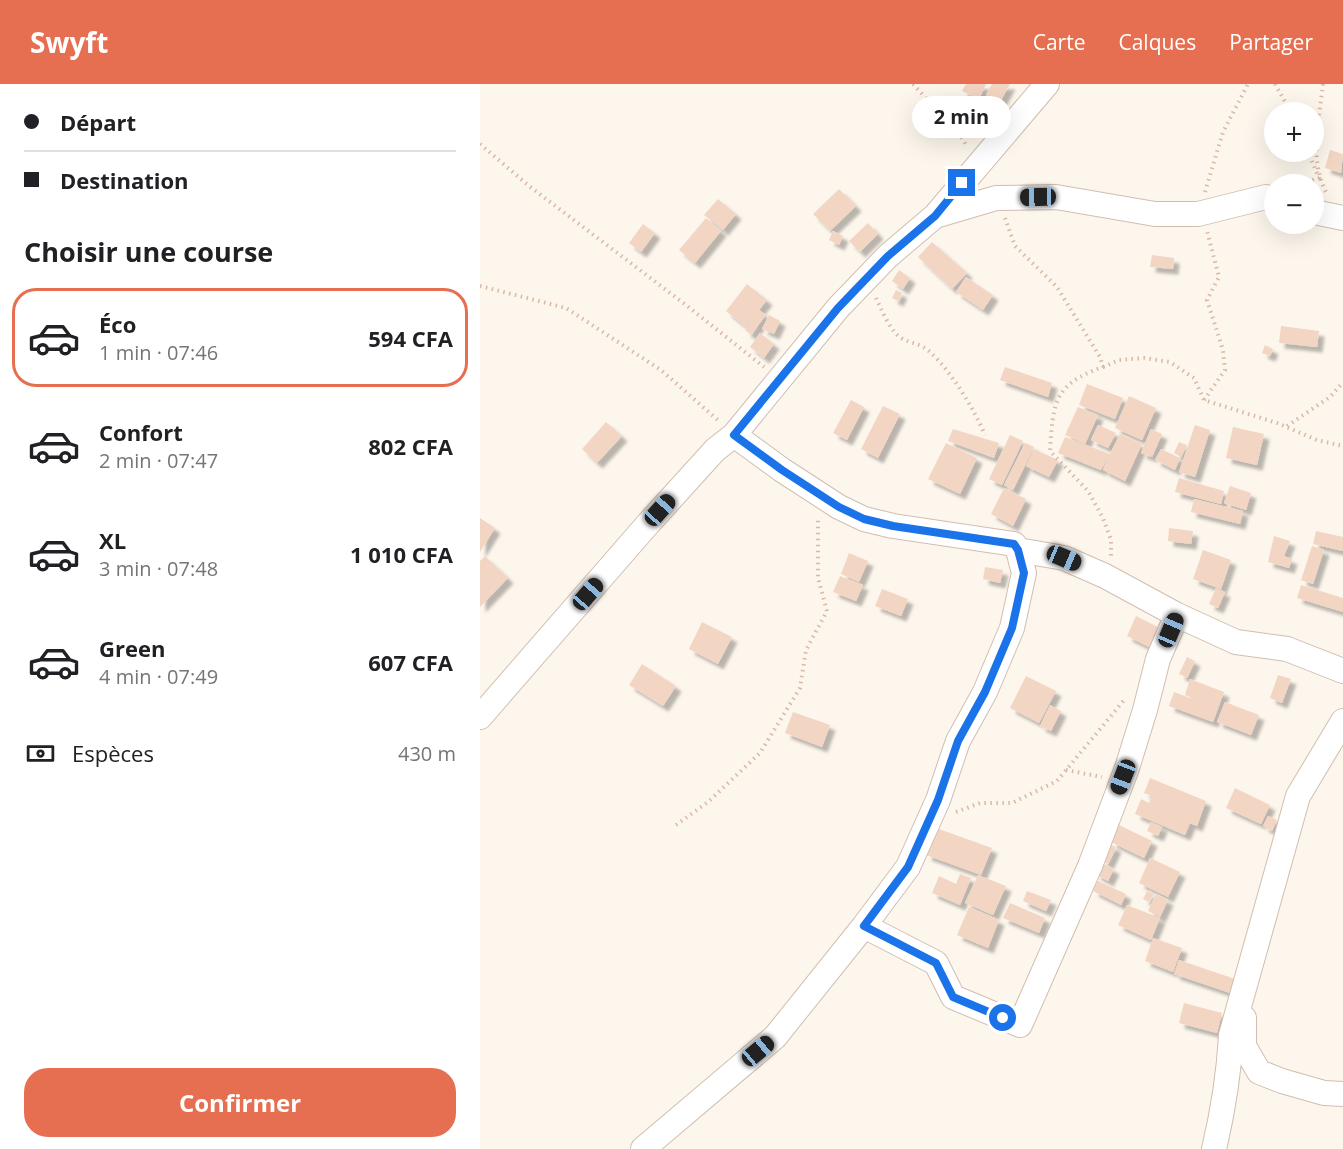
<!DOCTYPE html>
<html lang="fr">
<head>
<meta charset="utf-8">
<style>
  :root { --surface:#fff; --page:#f2f2f2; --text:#202124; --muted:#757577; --line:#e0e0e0; --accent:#e76f51 }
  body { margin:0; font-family:"Open Sans",sans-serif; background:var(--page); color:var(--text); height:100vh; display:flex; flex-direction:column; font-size:22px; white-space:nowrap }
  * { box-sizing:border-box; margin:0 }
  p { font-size:20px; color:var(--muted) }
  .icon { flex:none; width:33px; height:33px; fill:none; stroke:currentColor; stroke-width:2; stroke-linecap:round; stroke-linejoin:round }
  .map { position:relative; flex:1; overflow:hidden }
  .drawer { display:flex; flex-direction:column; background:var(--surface); width:480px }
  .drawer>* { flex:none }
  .top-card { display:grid; align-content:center; height:132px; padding:0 24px; background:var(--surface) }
  .controls { position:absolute; left:784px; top:18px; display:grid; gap:12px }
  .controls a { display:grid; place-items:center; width:60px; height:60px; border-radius:50%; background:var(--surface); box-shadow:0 6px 24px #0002; font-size:30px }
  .end { position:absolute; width:27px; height:27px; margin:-14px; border:8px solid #1a73e8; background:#fff; box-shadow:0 0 0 3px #fff }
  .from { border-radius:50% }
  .bubble { position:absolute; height:42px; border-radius:21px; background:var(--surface); box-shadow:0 6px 24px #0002; font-size:20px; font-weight:700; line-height:42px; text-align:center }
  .car { position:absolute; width:18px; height:36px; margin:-18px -9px; border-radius:8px; box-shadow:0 0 4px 2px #0007; background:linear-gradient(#222 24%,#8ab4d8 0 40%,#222 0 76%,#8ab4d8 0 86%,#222 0) }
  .top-card b { display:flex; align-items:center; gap:21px; height:57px; font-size:22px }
  .top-card b+b { border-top:2px solid var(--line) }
  .top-card i { width:15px; height:15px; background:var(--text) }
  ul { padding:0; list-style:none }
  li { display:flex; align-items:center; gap:18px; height:99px; margin:0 12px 9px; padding:0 12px; border:3px solid transparent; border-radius:24px }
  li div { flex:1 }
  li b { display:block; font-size:22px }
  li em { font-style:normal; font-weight:700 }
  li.on { border-color:var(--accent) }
  li>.icon { width:54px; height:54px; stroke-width:1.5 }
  h2 { padding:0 24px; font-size:27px; line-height:72px }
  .pay { display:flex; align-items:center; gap:15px; height:66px; padding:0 24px; font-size:22px }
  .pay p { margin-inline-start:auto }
  .action { display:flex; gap:12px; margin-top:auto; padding:12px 24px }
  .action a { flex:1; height:69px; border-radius:24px; background:var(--accent); color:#fff; font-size:24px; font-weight:700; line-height:69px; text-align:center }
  header { display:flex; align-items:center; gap:36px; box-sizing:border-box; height:84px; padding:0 30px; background:var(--accent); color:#fff }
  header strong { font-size:28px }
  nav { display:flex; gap:33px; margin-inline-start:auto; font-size:21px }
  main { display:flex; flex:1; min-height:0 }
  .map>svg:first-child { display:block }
</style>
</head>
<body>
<header>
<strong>Swyft</strong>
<nav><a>Carte</a><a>Calques</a><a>Partager</a></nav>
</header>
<main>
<section class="drawer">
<div class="top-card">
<b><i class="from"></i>Départ</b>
<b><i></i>Destination</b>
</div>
<h2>Choisir une course</h2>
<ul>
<li class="on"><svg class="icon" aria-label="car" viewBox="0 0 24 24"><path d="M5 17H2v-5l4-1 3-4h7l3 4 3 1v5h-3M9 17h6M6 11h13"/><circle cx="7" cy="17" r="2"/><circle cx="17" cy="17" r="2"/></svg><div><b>Éco</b><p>1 min · 07:46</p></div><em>594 CFA</em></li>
<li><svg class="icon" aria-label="car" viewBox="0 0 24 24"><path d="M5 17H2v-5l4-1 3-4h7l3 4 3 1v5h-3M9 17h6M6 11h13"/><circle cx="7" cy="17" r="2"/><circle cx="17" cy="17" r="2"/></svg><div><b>Confort</b><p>2 min · 07:47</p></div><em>802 CFA</em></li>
<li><svg class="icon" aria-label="car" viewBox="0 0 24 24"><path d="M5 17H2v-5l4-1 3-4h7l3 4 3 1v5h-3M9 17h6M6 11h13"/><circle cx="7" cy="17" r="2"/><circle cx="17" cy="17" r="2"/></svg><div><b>XL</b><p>3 min · 07:48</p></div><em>1 010 CFA</em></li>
<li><svg class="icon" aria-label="car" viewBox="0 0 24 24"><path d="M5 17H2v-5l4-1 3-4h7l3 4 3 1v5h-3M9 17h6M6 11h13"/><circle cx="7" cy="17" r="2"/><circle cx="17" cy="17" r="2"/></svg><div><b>Green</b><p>4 min · 07:49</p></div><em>607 CFA</em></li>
</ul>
<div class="pay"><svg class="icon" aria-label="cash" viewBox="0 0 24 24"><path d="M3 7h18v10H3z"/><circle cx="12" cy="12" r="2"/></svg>Espèces<p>430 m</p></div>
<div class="action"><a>Confirmer</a></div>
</section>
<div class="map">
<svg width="863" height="1065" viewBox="0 0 863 1065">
  <defs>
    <filter id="shadow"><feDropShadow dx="5.5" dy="5.5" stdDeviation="1.5" flood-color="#0004"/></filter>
  </defs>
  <rect width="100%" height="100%" fill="#fdf6ec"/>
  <path fill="#f3d5c3" filter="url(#shadow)" d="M486,0H506L499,15L482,7Z
    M512,0H530L520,18L506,11Z
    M850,66L863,70L861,89L845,84Z
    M359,105L376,122L350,147L333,130Z
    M238,115L256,130L243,146L224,131Z
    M226,134L241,147L215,179L199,166Z
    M388,139L398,150L380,168L369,157Z
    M163,140L175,149L161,168L149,159Z
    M353,147L363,152L359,161L349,156Z
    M452,158L487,189L472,205L438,173Z
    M672,171L694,174L693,185L670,183Z
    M419,186L430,194L423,205L412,197Z
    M486,193L513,211L503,226L476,208Z
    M267,200L287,216L279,226L286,231L271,251L265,246L273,236L266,243L246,227Z
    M416,206L422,209L418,217L412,214Z
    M289,231L300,237L294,250L282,245Z
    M801,242L839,247L837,263L799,259Z
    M280,249L294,260L284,274L270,263Z
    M785,261L793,265L790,272L782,269Z
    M525,283L572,299L568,313L520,296Z
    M607,300L643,314L635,335L599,321Z
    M649,312L676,324L662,356L635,344Z
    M371,316L384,323L367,356L353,349Z
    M403,322L420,330L398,374L381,365Z
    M598,323L618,331L605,360L585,351Z
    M126,338L142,352L117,379L102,365Z
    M618,341L636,349L628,364L611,356Z
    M715,341L730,346L715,393L699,388Z
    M753,343L784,350L777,381L746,374Z
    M473,345L519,359L514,374L468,357Z
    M671,345L682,350L672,373L661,369Z
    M640,350L662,360L645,397L623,386L628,373L621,386L578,369L585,353L630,370Z
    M530,351L543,357L522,401L509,395Z
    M699,358L707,361L701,373L694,369Z
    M466,359L497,374L480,410L448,395Z
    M545,359L554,363L533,406L524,401Z
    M554,365L578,376L569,393L546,382Z
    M681,365L700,374L695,386L675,376Z
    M699,394L744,407L741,420L695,408Z
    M750,402L771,409L766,426L744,419Z
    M524,404L546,415L533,442L511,430Z
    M714,415L763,427L760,440L711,428Z
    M0,434L15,444L0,468Z
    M689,444L713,447L711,460L688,457Z
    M836,447L863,453V467L833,460Z
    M794,452L810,457L804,472L812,475L809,484L788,478Z
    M832,462L844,466L833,500L821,496Z
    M723,466L751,476L741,505L713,495Z
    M369,469L388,477L379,498L361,490Z
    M5,472L28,494L0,523V477Z
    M505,483L523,486L520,499L503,495Z
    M360,492L383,501L376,517L353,508Z
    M821,501L863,514V528L817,514Z
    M736,504L745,508L738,524L729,520Z
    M402,505L428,515L421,532L395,522Z
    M656,532L678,543L669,563L647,552Z
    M222,538L252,553L238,580L209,565Z
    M707,573L715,577L707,594L699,590Z
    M162,580L196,602L183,622L149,601Z
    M798,591L811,595L802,619L790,614Z
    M546,592L576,607L559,639L530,624Z
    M710,595L744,608L733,638L689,622L694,608L724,619L705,611Z
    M745,618L779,631L771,651L737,638Z
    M570,621L581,627L571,647L560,642Z
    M313,628L350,641L342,663L305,649Z
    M670,694L726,717L717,742L710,739L705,751L655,730L661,715L669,719L672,712L664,709Z
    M755,704L790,721L781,740L746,724Z
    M788,732L797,736L792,747L783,742Z
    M671,738L682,743L678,752L667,747Z
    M639,741L672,757L664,774L631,758Z
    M456,744L512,764L501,791L446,771Z
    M629,760L636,763L628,780L621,776Z
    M670,774L700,788L688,813L659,799Z
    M622,779L634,785L628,797L615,790Z
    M480,790L491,794L480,821L452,809L459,792L476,800Z
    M498,791L526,802L513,831L485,819Z
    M618,797L646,810L641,821L613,807Z
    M547,807L571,816L566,827L543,817Z
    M667,807L674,810L669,818L663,815Z
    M676,810L688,816L680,833L668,827Z
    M530,819L565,834L559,849L523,834Z
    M647,821L680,834L671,856L638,841Z
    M489,823L519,836L508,864L477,851Z
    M673,854L702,864L693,888L665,877Z
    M699,876L755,895L750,909L694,890Z
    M704,919L742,929L737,949L699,939Z"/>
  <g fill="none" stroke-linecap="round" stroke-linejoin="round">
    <g stroke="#d1beb0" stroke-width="26">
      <path id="minor" d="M834,128L863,134
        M455,132L516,114L576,113L675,130H718L786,113L795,116
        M254,351L302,386L359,423L384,435L413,442L534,460L538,466L584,474L625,492L697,531L756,558L807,565L863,587
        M0,633L167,441L235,366L254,351L358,224L408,172L455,132L567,0
        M384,842L456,879L473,913L540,941L610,782L647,684L665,626L678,575L697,531
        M764,934V962L779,988L802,997L844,1009L863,1010
        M163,1065L295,953L384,842L428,783L458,716L478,657L505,608L532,544L544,489L538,466
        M734,1065C743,1027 749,990 751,951L818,712L863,637"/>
    </g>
    <path stroke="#d9b8a5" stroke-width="4" stroke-dasharray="1.5 4.5" stroke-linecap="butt" d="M433,0L483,55L487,63
      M795,0L811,28
      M843,0C839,36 829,75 846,108
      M0,60L49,102L206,221L284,283
      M821,100L839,94L828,68
      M725,108L743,48L768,0
      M525,134L535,162L577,203L620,273L623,283C574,300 573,318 570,367L608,407L623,434L631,456V473
      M0,202L86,224L181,286L240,338
      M396,214C401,225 411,248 421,254C432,260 440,259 450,268C471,287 494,325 505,351
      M623,283L639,276L664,274L690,278L714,294L724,316L797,339L837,356L863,362
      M724,316L745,286L743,266L727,216L739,193L727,147
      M807,342L850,313L863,298
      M586,686L622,693
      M476,728L500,719H532L577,697L645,615
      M196,741L228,718L280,669L320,604L326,566L347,527L338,494V433"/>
    <use href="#minor" stroke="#fff" stroke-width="24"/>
  </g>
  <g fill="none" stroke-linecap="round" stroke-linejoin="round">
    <path stroke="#1a73e8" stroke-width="8" d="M482,99L455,132L408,172L358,224L254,351L302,386L359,423L384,435L413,442L534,460L538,466L544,489L532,544L505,608L478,657L458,716L428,783L384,842L456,879L473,913L523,934"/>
  </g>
</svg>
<div class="controls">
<a>+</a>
<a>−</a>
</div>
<i class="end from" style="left:523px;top:934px"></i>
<i class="end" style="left:482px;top:99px"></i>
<div class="bubble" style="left:432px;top:12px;width:99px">2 min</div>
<i class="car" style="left:558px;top:113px;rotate:269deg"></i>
<i class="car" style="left:180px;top:426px;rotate:42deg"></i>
<i class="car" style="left:584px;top:474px;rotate:113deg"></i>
<i class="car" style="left:108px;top:510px;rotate:41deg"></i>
<i class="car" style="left:691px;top:546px;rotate:23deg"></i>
<i class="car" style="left:643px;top:693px;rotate:201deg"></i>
<i class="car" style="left:278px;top:967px;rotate:50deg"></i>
</div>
</main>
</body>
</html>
